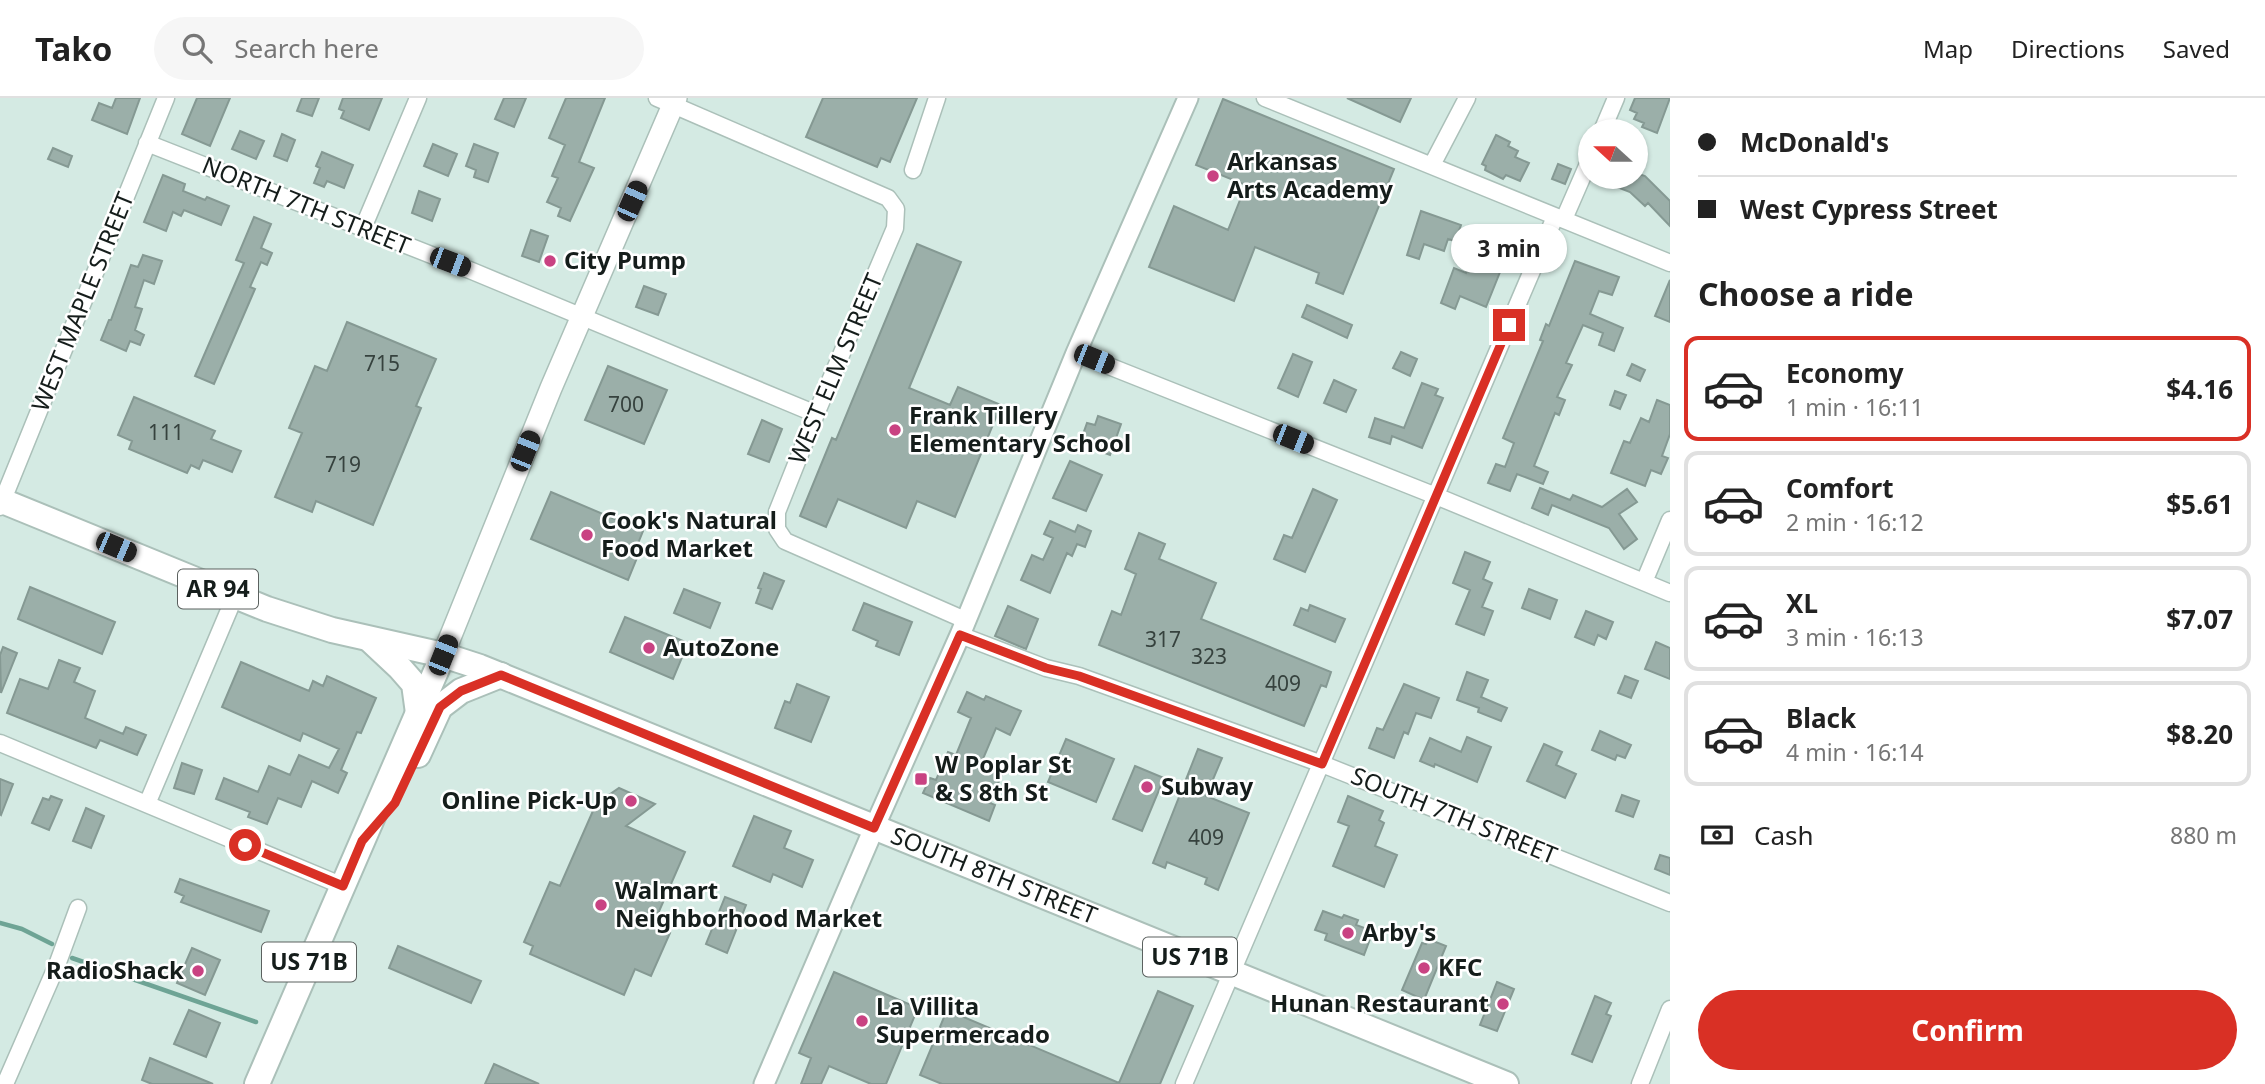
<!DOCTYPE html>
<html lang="en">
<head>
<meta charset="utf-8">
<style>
  :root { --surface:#fff; --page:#f6f6f6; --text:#222; --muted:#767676; --line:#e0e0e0; --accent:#d93025 }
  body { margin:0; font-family:"Noto Sans",sans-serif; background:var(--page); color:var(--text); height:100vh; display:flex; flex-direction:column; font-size:26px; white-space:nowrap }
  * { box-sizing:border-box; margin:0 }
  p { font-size:23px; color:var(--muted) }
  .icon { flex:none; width:38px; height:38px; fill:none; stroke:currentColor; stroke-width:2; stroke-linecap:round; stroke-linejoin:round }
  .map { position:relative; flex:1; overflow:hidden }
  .sheet { display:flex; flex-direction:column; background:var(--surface); width:595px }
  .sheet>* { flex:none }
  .banner { display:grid; align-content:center; height:154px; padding:0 28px; background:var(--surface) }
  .needle { width:46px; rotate:291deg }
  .tools { position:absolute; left:1578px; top:21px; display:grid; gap:14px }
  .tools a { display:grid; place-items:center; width:70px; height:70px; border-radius:50%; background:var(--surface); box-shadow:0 2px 5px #0004; font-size:35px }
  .end { position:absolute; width:32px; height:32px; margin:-16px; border:9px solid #d93025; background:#fff; box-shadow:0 0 0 4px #fff }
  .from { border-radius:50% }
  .bubble { position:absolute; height:49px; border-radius:24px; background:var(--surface); box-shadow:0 2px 5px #0004; font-size:23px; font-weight:700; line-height:49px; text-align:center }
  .car { position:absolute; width:21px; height:42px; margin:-21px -10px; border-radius:9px; box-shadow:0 0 5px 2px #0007; background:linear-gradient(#222 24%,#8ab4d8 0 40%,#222 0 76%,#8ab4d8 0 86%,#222 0) }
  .banner b { display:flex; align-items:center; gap:24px; height:66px; font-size:26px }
  .banner b+b { border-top:2px solid var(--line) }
  .banner i { width:18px; height:18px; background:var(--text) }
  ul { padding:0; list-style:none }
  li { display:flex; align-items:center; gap:21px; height:105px; margin:0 14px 10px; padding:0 14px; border:4px solid var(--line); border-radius:14px }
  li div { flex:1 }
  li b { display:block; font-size:26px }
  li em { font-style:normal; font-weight:700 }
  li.active { border-color:var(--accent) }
  li>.icon { width:63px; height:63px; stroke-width:1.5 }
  h2 { padding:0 28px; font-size:32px; line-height:84px }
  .pay { display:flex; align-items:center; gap:18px; height:77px; padding:0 28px; font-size:26px }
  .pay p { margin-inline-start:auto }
  .cta { display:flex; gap:14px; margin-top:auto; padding:14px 28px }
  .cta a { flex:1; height:80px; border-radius:42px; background:var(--accent); color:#fff; font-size:28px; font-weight:700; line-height:80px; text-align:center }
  header { display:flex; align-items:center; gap:42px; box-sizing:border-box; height:98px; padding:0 35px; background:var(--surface); border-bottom:2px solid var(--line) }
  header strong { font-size:33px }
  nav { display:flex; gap:38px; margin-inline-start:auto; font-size:24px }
  .search { width:490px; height:63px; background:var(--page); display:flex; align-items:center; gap:18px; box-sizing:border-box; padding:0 24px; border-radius:38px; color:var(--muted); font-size:26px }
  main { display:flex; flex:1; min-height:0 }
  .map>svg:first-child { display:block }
</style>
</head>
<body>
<header>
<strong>Tako</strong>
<div class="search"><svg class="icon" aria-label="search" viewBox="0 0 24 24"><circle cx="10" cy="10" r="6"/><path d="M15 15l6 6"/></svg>Search here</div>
<nav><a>Map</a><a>Directions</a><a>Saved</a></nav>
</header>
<main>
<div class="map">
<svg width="1670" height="986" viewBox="0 0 1670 986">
  <rect width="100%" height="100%" fill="#d4eae3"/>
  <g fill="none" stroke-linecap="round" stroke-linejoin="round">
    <path stroke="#6ea495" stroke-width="4.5" d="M0,825L22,831L52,846
      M72,860L256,924"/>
  </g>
  <path fill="#9bafa9" stroke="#859993" stroke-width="2" d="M116,0H140L127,36L92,22L99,5L112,10Z
    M197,0H230L210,48L182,36Z
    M302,0H319L312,18L297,13Z
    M343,0H382L369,32L341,20L344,13L339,11Z
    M504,0H526L514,29L495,21Z
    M566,0H605L579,64L594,70L570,123L558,118L561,110L547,104L558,80L552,78L565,47L549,40Z
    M823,0H917L890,64L881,60L877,69L806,39Z
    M1347,0H1411L1400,24Z
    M1635,0H1670L1657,35L1642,29L1644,25L1634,21L1637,15L1630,12Z
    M1223,1L1394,71L1343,196L1316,185L1319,175L1255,149L1234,203L1149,169L1174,108L1228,132L1246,87L1196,67Z
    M240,33L264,43L256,61L232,51Z
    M282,36L295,42L287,63L274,58Z
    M1496,37L1510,44L1508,48L1518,53L1515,59L1529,65L1520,83L1506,77L1503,81L1485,72L1486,68L1482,66Z
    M433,46L457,56L448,78L424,68Z
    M474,46L498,55L488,84L474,79L476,72L466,68Z
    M53,50L72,58L68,69L48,61Z
    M322,54L353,67L344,90L327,83L324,89L314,85L320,70L316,68Z
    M1558,66L1571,71L1565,86L1552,81Z
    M1636,75L1645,78L1670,103V128L1648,105L1645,108L1630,94L1594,80L1636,79Z
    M163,77L185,86L183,93L205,102L207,99L229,108L221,127L184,112L181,118L173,114L166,133L144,124Z
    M419,93L440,101L432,123L412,115Z
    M1421,113L1461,127L1455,143L1448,141L1444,153L1424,146L1419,161L1407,157Z
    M254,119L271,126L261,150L272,155L267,167L261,164L250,189L255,191L214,286L195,278L244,165L236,162Z
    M531,132L548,138L539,164L522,158Z
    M917,146L961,164L909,290L950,307L958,289L1001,307L955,419L917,403L906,430L838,401L826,429L800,418L832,340L836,342Z
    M1475,153L1504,164L1486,209L1460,198L1455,211L1441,205L1454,170L1466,175Z
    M143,157L162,163L154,186L144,182L135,209L142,211L135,232L144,237L140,247L130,243L126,253L101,242L109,222H111L131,167L138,169Z
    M1575,163L1619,179L1612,197L1599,193L1590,216L1623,230L1614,253L1599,247L1603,235L1583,227L1566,265L1572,267L1557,299L1565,302L1559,317L1555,315L1534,368L1548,374L1543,386L1517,376L1510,393L1488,385L1496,366L1505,369L1514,345L1503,340L1543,243L1540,242L1546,226L1549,228Z
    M1670,182V224L1655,218Z
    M644,188L666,196L658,217L636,209Z
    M1307,207L1352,227L1347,240L1302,219Z
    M347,224L436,261L416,308L421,310L373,427L316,403L312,414L275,399L302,335L289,330L315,268L327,273Z
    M1401,254L1417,261L1410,278L1393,270Z
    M1293,256L1312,264L1298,299L1278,290Z
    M1632,266L1645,272L1640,283L1627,277Z
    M608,268L667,292L644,346L585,322Z
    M1334,282L1356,292L1346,314L1324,305Z
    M1422,285L1438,291L1435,297L1443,300L1422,350L1392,338L1390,346L1369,339L1375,320L1404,330Z
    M1615,293L1626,297L1620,311L1610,307Z
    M134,299L215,333L211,341L241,353L232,374L203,362L199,371L191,367L187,375L129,351L132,343L118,337Z
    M1657,302L1670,307V336L1662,358L1668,360L1661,376L1651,372L1645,388L1611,375L1624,343L1630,345L1641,320L1649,324Z
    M1098,318L1121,326L1110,357L1086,348L1088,341L1082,339L1087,325L1095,327Z
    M762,322L782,331L769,364L748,356Z
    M1070,363L1102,377L1086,413L1053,400Z
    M1540,390L1570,402L1573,397L1602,409L1627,391L1637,404L1619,416L1637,441L1624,451L1609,430L1552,407L1548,417L1532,410Z
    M1313,391L1337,402L1305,474L1274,461L1284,437L1292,440Z
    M551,394L643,433L637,448L641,450L628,482L531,441Z
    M1050,423L1075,434L1078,427L1091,433L1085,449L1077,446L1072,458L1067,455L1050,495L1021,482L1032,457L1043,462L1053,440L1044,436Z
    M1139,435L1165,446L1159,461L1216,485L1201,521L1331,574L1326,589L1321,587L1304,628L1099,547L1112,513L1121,517L1136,476L1125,471Z
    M1465,454L1490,464L1483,481L1492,485L1482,509L1493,513L1484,537L1456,526L1470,492L1453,485Z
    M764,475L784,483L772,511L756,505L761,491L758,490Z
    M30,489L115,524L102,556L18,521Z
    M684,491L720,505L710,530L674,515Z
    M1529,491L1557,502L1550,521L1522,510Z
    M864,505L912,524L899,557L876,548L878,543L853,532Z
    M1310,507L1345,521L1335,544L1294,527L1301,510L1308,513Z
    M1008,508L1038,521L1026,551L995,538Z
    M1586,513L1613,524L1606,541L1598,537L1594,547L1575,539Z
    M625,519L688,545L673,581L610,554Z
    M1656,544L1670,550V581L1645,571Z
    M3,549L17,555L1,595L0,557Z
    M59,562L80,570L74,584L95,593L85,620L123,636L126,629L146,637L137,657L100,642L96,650L7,615L20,581L48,591Z
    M241,564L309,593L313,583L323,588L327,578L376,600L361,635L357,634L341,672L347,675L338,695L312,683L301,709L278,700L267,726L248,719L250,714L216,701L224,680L258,694L269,668L290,677L299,657L329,670L339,651L303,635L300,643L222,609Z
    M1467,574L1488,582L1481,599L1507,610L1501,623L1478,614L1479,610L1457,602Z
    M1625,578L1638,583L1631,600L1618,595Z
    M797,586L829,599L811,644L775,630L785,603L790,605Z
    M1404,586L1439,600L1431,620L1416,615L1408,636L1404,634L1394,660L1369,650L1377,630L1383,632Z
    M967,594L984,602L986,598L1021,613L1010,637L996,630L980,668L1002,676L990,705L995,707L989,723L923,695L930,680L936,682L948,654L956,657L971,620L958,614Z
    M1600,633L1631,647L1625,660L1617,657L1615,662L1592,652Z
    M1467,639L1491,649L1477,684L1435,666L1434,669L1420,663L1430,640L1461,654Z
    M1066,641L1114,661L1096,704L1048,684Z
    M1544,646L1562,654L1556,667L1576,676L1565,700L1527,683Z
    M1198,651L1222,660L1206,698L1249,715L1218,792L1205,786L1207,780L1167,764L1165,770L1153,765Z
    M182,665L202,672L194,696L174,690Z
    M1135,668L1164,680L1142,733L1113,721Z
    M0,681L13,686L1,717L0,716Z
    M619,690L655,706L626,728L685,754L653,827L670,835L651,878L635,871L624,897L530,856L533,848L524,844L550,784L560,788L596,706Z
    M1622,697L1639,703L1633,719L1616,713Z
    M51,698L62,702L49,732L32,725L43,700L49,702Z
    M1348,698L1383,713L1379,722L1384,725L1375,748L1397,757L1384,789L1333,768L1349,728L1338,724Z
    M86,710L104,718L91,750L73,743Z
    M754,718L791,733L784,750L813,762L802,789L773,776L770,784L733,768Z
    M1660,757L1670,760V777L1655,771Z
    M180,781L269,813L261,834L181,804L184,798L175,794Z
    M725,799L746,807L727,855L706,846Z
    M1323,813L1342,820L1344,817L1358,822L1356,827L1373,833L1364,857L1325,842L1327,836L1315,832Z
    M1428,841L1446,848L1424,902L1402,892L1422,845L1426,846Z
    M398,848L481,883L471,905L389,870Z
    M192,850L220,862L205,897L177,885Z
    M834,874L918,910L886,986H871L829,968L821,986H801L811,960L799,955Z
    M1497,884L1514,891L1497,933L1480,927Z
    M1158,893L1193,908L1160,986H942L920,977L947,912L1119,985Z
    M1595,898L1611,905L1606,916L1611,918L1592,964L1572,956Z
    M189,912L220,925L206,959L174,946Z
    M150,960L213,986H152L142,982Z
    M494,966L539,986H485Z"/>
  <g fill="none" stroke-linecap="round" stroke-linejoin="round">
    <g stroke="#abc0b9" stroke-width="19">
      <path id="minor" d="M657,0L888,100L896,111L895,130L816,316L777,414V431L785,443L965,522
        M1265,0L1670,165
        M1602,33L1616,0
        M147,45L472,173L816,316
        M1432,67L1467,0
        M913,72L937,0
        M1564,121L1591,59
        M363,130L418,0
        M1076,255L1436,398L1670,495
        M0,409L166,0
        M1644,484L1670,422
        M960,537L1046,570L1079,578L1322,666L1670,805
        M0,645L343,788
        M147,706L235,498
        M5,986L57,867L78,810
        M1184,986L1555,119
        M1640,986L1670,911"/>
    </g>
    <g stroke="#abc0b9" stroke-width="23">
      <path id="tertiary" d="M764,986L874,730L960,537L1076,255L1188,0"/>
    </g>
    <g stroke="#abc0b9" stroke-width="24">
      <path id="secondary" d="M443,557L551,290L676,0"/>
    </g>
    <g stroke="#abc0b9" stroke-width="28">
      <g id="primary">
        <path id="s1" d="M0,402L267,511L332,532L443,557L480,569L1506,986"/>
        <path d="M369,541L400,570L414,586L418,615"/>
        <path d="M418,657L440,609L461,593L501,577"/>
        <path d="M257,986L443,557"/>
      </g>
    </g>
    <use href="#minor" stroke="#fff" stroke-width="16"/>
    <use href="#tertiary" stroke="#fff" stroke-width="19"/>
    <use href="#secondary" stroke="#fff" stroke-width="21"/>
    <use href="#primary" stroke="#fff" stroke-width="24"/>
  </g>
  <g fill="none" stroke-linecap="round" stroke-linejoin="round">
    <path stroke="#d93025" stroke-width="9" d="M245,747L343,788L362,743L395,705L440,609L461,593L501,577L874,730L960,537L1046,570L1079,578L1322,666L1509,227"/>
  </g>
  <g fill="#c94282" stroke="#fff" stroke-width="2.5">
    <circle cx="1213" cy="78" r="7"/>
    <circle cx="550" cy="163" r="7"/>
    <circle cx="895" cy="332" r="7"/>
    <circle cx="587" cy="437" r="7"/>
    <circle cx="649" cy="550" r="7"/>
    <rect x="914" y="674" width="14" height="14" rx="3.5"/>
    <circle cx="1147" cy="689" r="7"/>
    <circle cx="631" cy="703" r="7"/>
    <circle cx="601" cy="807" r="7"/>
    <circle cx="1348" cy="835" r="7"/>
    <circle cx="1424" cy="870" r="7"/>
    <circle cx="198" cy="873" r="7"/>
    <circle cx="1503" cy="906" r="7"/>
    <circle cx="862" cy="923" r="7"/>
  </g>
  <g text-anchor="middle" stroke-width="5" stroke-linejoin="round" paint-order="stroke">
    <g font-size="21" fill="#36423e">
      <text x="382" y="273">715</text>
      <text x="626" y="314">700</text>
      <text x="166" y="342">111</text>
      <text x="343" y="374">719</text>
      <text x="1163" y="549">317</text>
      <text x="1209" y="566">323</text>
      <text x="1283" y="593">409</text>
      <text x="1206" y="747">409</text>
    </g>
    <g fill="#fff" stroke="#5b615f" stroke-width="2">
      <rect x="178" y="471.5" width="80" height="39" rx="5"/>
      <rect x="1143" y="839.5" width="94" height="39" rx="5"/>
      <rect x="262" y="844.5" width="94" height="39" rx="5"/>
    </g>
    <g font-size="23" font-weight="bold" fill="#151d1b">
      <text x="218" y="499">AR 94</text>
      <text x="1190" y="867">US 71B</text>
      <text x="309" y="872">US 71B</text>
    </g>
    <g font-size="24" font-weight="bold" fill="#151d1b" stroke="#fff" text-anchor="start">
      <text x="1227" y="72">Arkansas<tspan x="1227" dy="28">Arts Academy</tspan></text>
      <text x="564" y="171">City Pump</text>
      <text x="909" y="326">Frank Tillery<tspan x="909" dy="28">Elementary School</tspan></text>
      <text x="601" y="431">Cook's Natural<tspan x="601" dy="28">Food Market</tspan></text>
      <text x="663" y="558">AutoZone</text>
      <text x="935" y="675">W Poplar St<tspan x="935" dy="28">&amp; S 8th St</tspan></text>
      <text x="1161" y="697">Subway</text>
      <text x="617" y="711" text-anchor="end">Online Pick-Up</text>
      <text x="615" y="801">Walmart<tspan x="615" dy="28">Neighborhood Market</tspan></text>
      <text x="1362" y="843">Arby's</text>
      <text x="1438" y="878">KFC</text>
      <text x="184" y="881" text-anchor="end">RadioShack</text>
      <text x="1489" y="914" text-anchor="end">Hunan Restaurant</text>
      <text x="876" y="917">La Villita<tspan x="876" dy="28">Supermercado</tspan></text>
    </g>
    <g font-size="24" fill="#151d1b" stroke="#fff">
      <text transform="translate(306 108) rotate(22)" y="8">NORTH 7TH STREET</text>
      <text transform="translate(83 204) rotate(-68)" y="8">WEST MAPLE STREET</text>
      <text transform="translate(836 271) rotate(-67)" y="8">WEST ELM STREET</text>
      <text transform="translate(1454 718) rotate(22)" y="8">SOUTH 7TH STREET</text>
      <text dy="8" stroke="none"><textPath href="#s1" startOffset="1064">SOUTH 8TH STREET</textPath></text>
    </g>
  </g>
</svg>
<div class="tools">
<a><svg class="needle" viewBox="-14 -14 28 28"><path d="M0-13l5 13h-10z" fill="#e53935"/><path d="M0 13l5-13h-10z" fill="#767676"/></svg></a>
</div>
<i class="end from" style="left:245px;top:747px"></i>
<i class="end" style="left:1509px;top:227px"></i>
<div class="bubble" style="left:1451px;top:126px;width:116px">3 min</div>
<i class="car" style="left:632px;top:103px;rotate:24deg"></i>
<i class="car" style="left:450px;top:164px;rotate:111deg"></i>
<i class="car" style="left:1094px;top:261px;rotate:112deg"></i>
<i class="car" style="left:1293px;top:341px;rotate:112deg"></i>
<i class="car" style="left:525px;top:353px;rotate:22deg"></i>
<i class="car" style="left:116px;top:449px;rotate:113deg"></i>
<i class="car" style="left:443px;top:557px;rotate:22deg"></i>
</div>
<section class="sheet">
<div class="banner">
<b><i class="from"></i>McDonald's</b>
<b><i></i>West Cypress Street</b>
</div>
<h2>Choose a ride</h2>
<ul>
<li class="active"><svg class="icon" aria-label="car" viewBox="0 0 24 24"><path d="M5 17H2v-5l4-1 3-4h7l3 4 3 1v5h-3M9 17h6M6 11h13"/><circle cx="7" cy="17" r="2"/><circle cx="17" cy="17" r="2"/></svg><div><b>Economy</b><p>1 min · 16:11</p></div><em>$4.16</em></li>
<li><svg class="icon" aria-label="car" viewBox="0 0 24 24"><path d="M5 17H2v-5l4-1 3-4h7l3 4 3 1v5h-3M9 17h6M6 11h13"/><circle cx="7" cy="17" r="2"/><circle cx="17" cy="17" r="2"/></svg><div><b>Comfort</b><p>2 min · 16:12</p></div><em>$5.61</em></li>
<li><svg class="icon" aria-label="car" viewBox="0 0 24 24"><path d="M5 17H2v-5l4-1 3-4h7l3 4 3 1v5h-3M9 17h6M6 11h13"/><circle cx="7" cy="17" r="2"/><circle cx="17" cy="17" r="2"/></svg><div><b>XL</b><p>3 min · 16:13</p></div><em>$7.07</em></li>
<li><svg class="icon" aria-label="car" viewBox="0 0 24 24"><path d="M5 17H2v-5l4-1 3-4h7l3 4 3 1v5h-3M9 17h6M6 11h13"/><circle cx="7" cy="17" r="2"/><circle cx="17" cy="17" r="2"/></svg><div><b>Black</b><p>4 min · 16:14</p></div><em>$8.20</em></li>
</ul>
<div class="pay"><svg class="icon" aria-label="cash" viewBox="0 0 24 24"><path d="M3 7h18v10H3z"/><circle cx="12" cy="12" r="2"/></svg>Cash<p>880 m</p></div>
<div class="cta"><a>Confirm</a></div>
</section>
</main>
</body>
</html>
